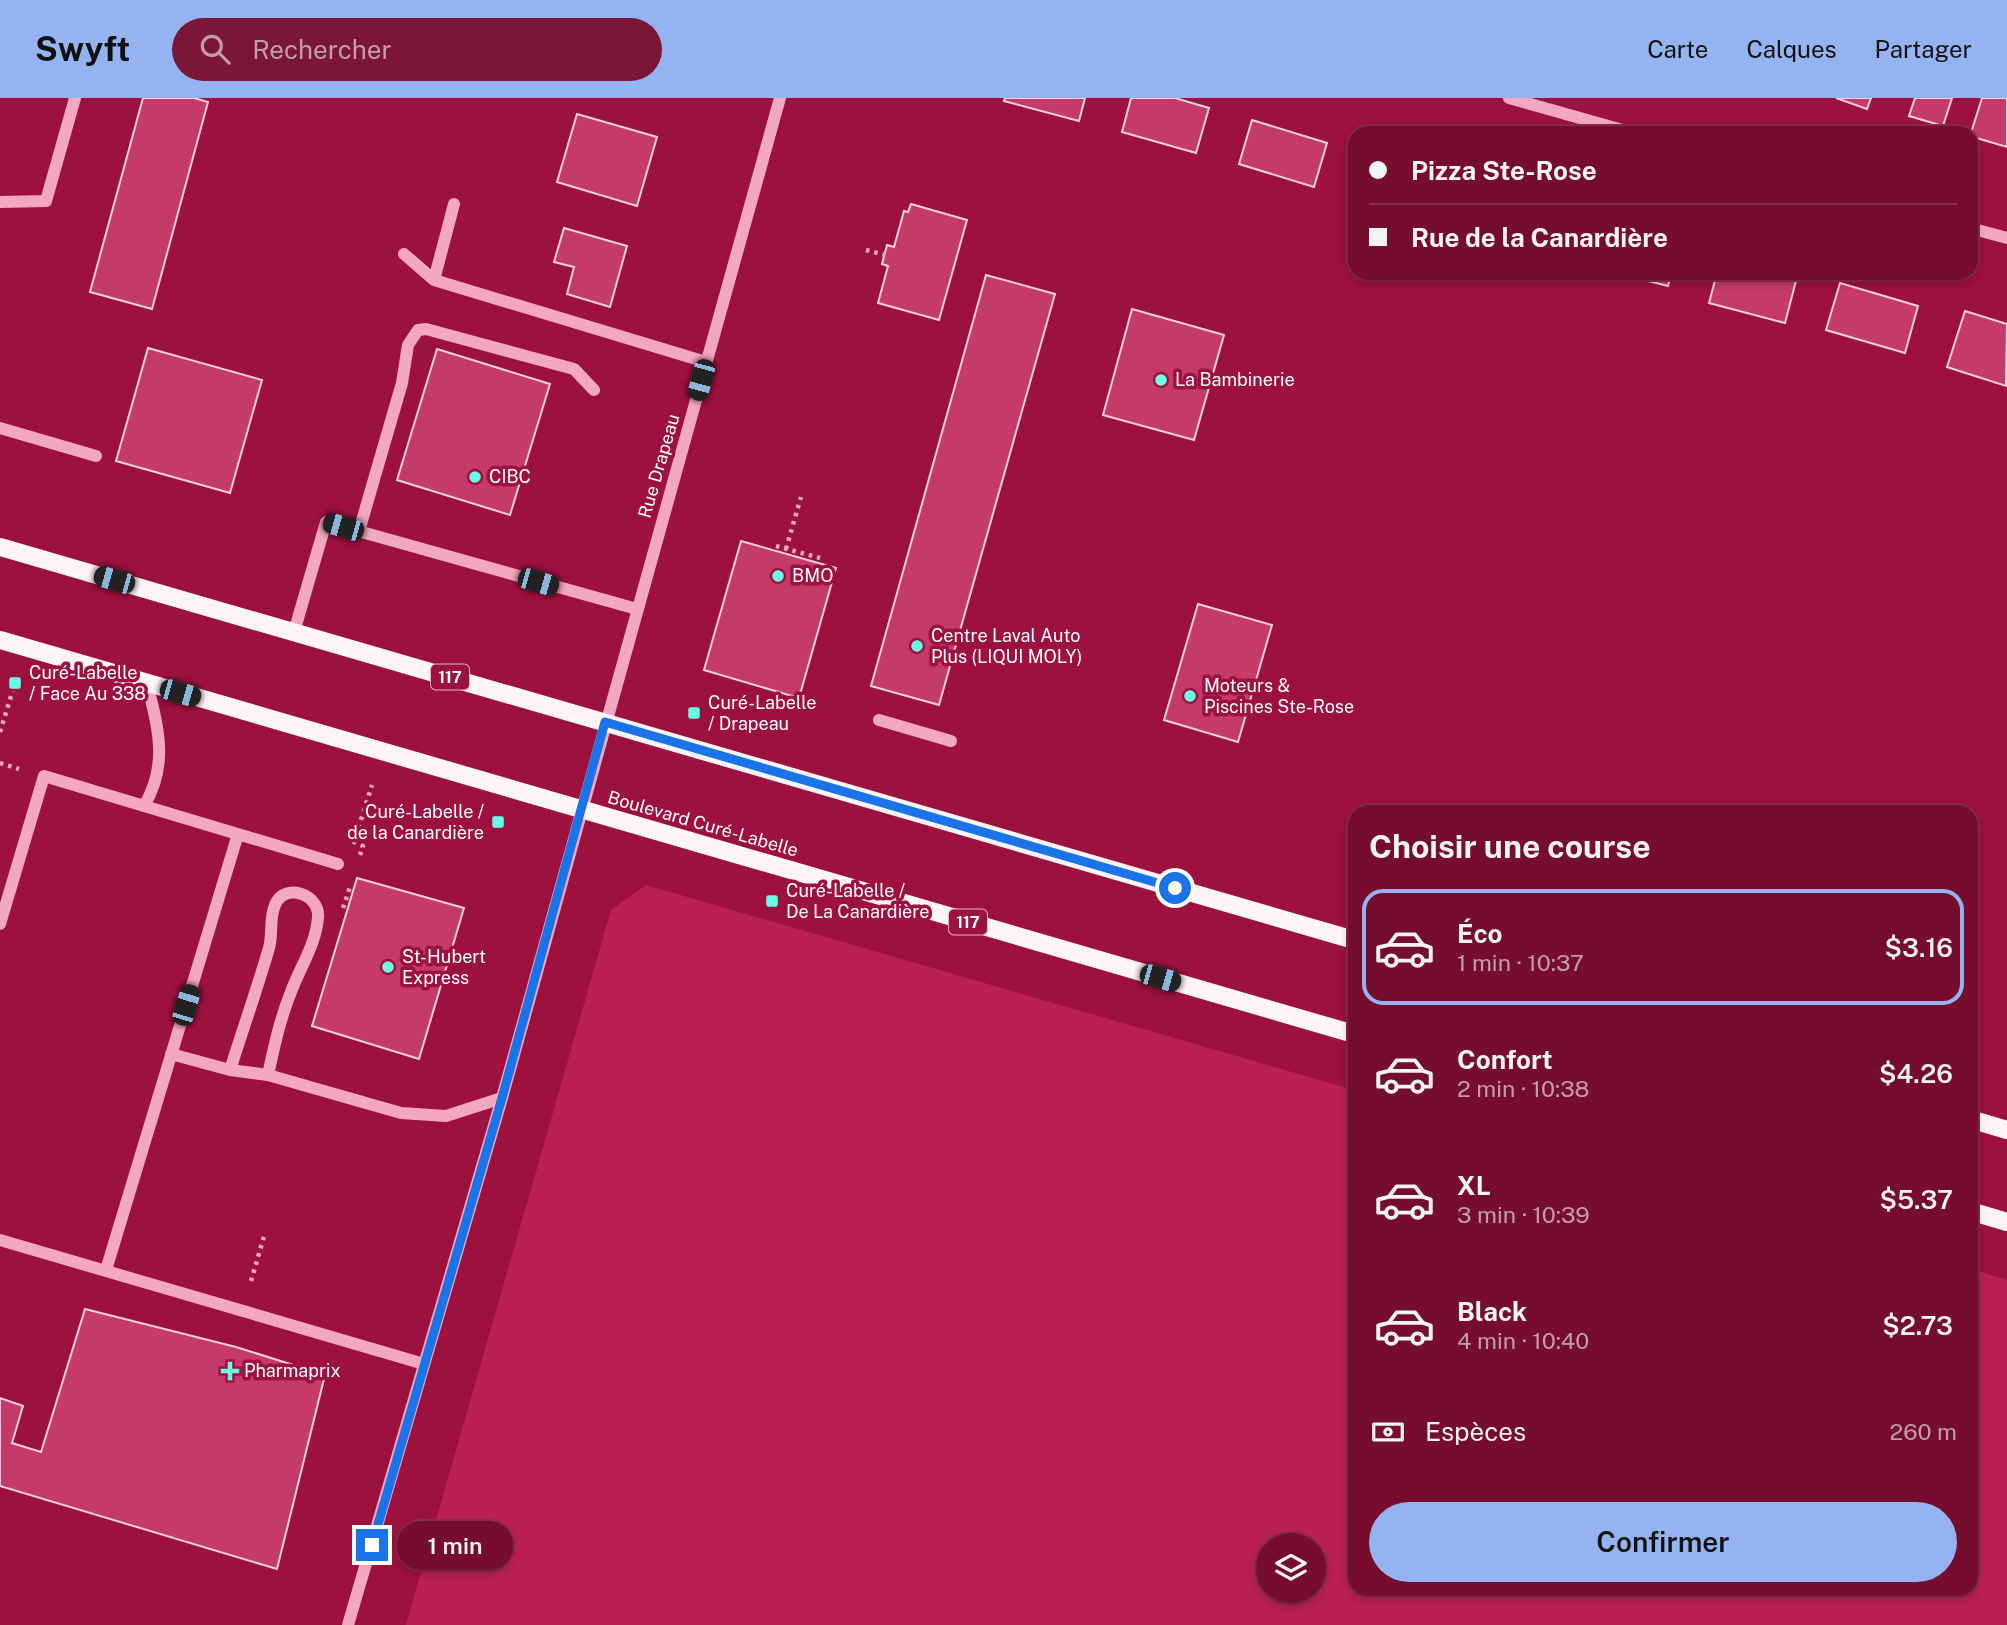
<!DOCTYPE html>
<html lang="fr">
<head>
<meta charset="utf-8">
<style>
  :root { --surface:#760d2f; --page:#7b1637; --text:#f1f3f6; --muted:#c29caa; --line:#872d4b; --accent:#95b2f1 }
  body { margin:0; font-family:"Public Sans",sans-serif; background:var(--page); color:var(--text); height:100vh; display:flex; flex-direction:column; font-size:26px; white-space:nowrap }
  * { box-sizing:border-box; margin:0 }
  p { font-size:23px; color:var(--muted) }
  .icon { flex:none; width:38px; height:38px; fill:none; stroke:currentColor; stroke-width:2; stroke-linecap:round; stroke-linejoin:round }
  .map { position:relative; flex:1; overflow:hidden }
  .drawer { position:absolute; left:1348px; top:707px; width:630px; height:791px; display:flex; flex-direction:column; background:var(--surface); border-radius:21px; box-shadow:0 4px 10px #0003,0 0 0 2px var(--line) }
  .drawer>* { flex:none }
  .banner { position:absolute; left:1348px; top:28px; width:630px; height:154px; border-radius:21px; box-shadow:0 4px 10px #0003,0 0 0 2px var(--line); display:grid; align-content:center; height:154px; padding:0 21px; background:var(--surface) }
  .buttons { position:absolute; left:1256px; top:1435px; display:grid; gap:14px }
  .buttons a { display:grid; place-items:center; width:70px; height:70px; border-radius:50%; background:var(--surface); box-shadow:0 4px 10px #0003,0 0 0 2px var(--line); font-size:35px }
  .end { position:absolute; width:32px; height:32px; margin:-16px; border:9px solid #1a73e8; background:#fff; box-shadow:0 0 0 4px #fff }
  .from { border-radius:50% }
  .bubble { position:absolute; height:49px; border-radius:24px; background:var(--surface); box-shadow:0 4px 10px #0003,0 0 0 2px var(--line); font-size:23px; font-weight:600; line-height:49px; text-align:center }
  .car { position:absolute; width:21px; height:42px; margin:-21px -10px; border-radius:9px; box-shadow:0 0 5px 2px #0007; background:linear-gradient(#222 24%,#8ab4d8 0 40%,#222 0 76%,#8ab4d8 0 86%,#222 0) }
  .banner b { display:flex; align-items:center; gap:24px; height:66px; font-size:26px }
  .banner b+b { border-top:2px solid var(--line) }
  .banner i { width:18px; height:18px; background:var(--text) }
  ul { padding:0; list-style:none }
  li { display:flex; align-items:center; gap:21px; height:116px; margin:0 14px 10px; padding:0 7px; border:4px solid transparent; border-radius:21px }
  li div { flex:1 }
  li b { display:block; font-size:26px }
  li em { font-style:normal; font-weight:600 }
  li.selected { border-color:var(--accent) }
  li>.icon { width:63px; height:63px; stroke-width:1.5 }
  h2 { padding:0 21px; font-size:32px; line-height:84px }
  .pay { display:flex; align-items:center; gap:18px; height:77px; padding:0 21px; font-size:26px }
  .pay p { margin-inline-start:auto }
  .button { display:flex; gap:14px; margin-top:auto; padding:14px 21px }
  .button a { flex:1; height:80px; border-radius:42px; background:var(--accent); color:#111; font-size:28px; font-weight:600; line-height:80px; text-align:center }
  header { display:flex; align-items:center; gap:42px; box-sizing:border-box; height:98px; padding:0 35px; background:var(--accent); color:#111 }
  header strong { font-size:33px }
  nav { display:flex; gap:38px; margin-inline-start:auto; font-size:24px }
  .search { width:490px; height:63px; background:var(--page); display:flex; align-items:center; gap:18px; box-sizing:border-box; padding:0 24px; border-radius:38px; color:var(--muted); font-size:26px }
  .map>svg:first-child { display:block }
</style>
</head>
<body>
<header>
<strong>Swyft</strong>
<div class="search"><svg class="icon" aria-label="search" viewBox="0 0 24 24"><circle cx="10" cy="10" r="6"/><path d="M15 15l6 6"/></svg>Rechercher</div>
<nav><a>Carte</a><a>Calques</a><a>Partager</a></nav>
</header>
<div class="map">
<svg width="2007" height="1527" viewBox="0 0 2007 1527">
  <rect width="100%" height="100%" fill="#9d113f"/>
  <path fill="#ba2055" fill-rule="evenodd" d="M646,787L1354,992V1491H1970L1971,1171L2007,1182V1527H406L611,812ZM1269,1447H1314V1493H1269Z"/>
  <path fill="#c43a69" stroke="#fed0df" stroke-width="2" d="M143,0H194L208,4L152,211L90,194Z
    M1005,0H1085L1079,23L1004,3Z
    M1131,0H1175L1209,10L1196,55L1122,34Z
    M1836,0H1871L1867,11Z
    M1915,0H1952L1943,28L1909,18Z
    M1982,0H2007V49L1970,38Z
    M577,16L657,39L637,108L557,84Z
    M1252,22L1327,45L1314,89L1239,66Z
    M911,106L967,122L939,222L878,205L888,168L882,166L887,147L894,149L904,113L908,114Z
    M564,130L627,148L610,209L567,196L574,169L554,164Z
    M1617,175H1671L1668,188Z
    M1717,175H1798L1785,225L1709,205Z
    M986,177L1055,196L939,607L871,588Z
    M1840,185L1918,208L1905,255L1826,232Z
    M1132,211L1224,237L1194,342L1103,317Z
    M1965,213L2007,226L2006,288L1947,269Z
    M148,250L262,282L230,395L116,363Z
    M437,251L550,286L510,417L397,382Z
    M741,443L836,470L799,600L704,572Z
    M1198,506L1272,527L1238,644L1164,622Z
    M357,780L464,810L419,961L312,928Z
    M85,1211L236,1249L325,1277L277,1471L0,1388V1300L23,1308L12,1345L41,1354Z"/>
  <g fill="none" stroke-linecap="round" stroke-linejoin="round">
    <path stroke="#f4a7c1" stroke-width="4.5" stroke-dasharray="3.5 5" stroke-linecap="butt" d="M866,152L885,157
      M776,448L820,460
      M786,451L801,399
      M0,634L15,585
      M0,665L19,671
      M360,757L363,748L354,744L372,687
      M343,810L350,789
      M251,1183L265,1135"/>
    <path stroke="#f4a7c1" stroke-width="12" d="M1509,0L1633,35
      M0,104L46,103L75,0
      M454,106L434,182L706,264
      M1970,130L2007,140
      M404,156L434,182
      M0,330L96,358
      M359,433L402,285L408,247L418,232L426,231L574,271L594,292
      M294,534L326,424L637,511
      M879,622L951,643
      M144,708C169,666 158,630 147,585
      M0,826L44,678L338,766
      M171,956L230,972L268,977L401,1015L446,1018L502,1000
      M230,972C243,931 257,891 269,850C273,836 269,820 275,807C284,784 320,796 318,819C316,847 300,869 291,894C280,921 274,949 268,977
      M0,1142L424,1266
      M106,1172L238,736
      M348,1527L502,1000L780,0"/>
    <path stroke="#fff4f7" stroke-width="18" d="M0,449L1354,842
      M0,542L1354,936
      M1970,1021L2007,1032
      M1970,1113L2007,1124"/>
  </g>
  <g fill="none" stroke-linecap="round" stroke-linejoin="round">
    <path stroke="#1a73e8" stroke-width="9" d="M372,1447L502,1000L605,624L1175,790"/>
  </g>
  <g fill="#6affe4" stroke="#9d113f" stroke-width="2.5">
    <circle cx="1161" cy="282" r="7"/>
    <circle cx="475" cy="379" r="7"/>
    <circle cx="778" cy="478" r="7"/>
    <circle cx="917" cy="548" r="7"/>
    <rect x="8" y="578" width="14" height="14" rx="3.5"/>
    <circle cx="1190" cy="598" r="7"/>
    <rect x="687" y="608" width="14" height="14" rx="3.5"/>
    <rect x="491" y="717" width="14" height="14" rx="3.5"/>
    <rect x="765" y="796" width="14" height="14" rx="3.5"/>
    <circle cx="388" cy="869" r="7"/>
    <path d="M226.5 1262.5h7v7h7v7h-7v7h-7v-7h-7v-7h7z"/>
  </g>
  <g text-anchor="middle" stroke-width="7" stroke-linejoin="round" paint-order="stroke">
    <g fill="#9d113f" stroke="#e2b8c5" stroke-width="2">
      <rect x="431" y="566.5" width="38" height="25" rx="5"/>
      <rect x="949" y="811.5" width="38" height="25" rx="5"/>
    </g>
    <g font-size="16" font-weight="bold" fill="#fff">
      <text x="450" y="585">117</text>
      <text x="968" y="830">117</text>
    </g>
    <g font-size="18" fill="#fff" stroke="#9d113f" text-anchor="start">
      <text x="1175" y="288">La Bambinerie</text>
      <text x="489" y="385">CIBC</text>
      <text x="792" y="484">BMO</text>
      <text x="931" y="544">Centre Laval Auto<tspan x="931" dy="21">Plus (LIQUI MOLY)</tspan></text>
      <text x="29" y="581">Curé-Labelle<tspan x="29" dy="21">/ Face Au 338</tspan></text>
      <text x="1204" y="594">Moteurs &amp;<tspan x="1204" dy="21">Piscines Ste-Rose</tspan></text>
      <text x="708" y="611">Curé-Labelle<tspan x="708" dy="21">/ Drapeau</tspan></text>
      <text x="484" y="720" text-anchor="end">Curé-Labelle /<tspan x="484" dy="21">de la Canardière</tspan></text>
      <text x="786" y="799">Curé-Labelle /<tspan x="786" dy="21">De La Canardière</tspan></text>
      <text x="402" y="865">St-Hubert<tspan x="402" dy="21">Express</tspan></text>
      <text x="244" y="1279">Pharmaprix</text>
    </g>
    <g font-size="18" fill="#fff" stroke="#9d113f">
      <text transform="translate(659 368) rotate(-74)" y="6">Rue Drapeau</text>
      <text transform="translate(703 726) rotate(16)" y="6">Boulevard Curé-Labelle</text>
    </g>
  </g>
</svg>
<div class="buttons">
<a><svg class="icon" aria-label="layers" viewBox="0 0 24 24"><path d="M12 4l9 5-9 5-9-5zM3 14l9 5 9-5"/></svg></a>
</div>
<i class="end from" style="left:1175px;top:790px"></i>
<i class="end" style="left:372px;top:1447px"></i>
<div class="bubble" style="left:397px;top:1423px;width:116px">1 min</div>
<i class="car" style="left:701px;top:282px;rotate:195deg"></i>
<i class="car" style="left:343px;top:429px;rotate:286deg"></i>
<i class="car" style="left:114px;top:482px;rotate:286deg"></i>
<i class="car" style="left:538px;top:484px;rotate:106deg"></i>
<i class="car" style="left:180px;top:595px;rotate:106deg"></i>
<i class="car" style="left:1160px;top:880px;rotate:106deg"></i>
<i class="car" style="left:186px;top:907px;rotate:17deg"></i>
<div class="banner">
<b><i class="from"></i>Pizza Ste-Rose</b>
<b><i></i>Rue de la Canardière</b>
</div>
<section class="drawer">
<h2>Choisir une course</h2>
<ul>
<li class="selected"><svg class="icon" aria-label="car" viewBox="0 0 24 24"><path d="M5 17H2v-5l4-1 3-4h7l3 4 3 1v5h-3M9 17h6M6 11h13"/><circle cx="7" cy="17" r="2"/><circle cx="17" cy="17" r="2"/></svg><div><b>Éco</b><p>1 min · 10:37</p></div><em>$3.16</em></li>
<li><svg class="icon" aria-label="car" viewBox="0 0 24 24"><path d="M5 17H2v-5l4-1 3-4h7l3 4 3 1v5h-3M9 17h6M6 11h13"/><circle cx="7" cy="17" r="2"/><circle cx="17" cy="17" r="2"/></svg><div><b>Confort</b><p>2 min · 10:38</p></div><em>$4.26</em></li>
<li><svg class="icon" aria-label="car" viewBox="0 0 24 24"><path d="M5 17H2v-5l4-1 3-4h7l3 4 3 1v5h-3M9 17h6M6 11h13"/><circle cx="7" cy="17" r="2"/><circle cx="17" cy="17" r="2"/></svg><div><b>XL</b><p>3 min · 10:39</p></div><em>$5.37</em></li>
<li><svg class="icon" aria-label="car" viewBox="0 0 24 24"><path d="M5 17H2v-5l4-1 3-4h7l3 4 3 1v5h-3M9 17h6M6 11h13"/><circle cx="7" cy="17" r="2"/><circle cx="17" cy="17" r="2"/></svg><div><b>Black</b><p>4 min · 10:40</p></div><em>$2.73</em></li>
</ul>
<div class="pay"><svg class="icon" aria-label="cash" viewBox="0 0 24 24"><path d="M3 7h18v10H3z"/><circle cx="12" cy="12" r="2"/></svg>Espèces<p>260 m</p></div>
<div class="button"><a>Confirmer</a></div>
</section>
</div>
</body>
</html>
